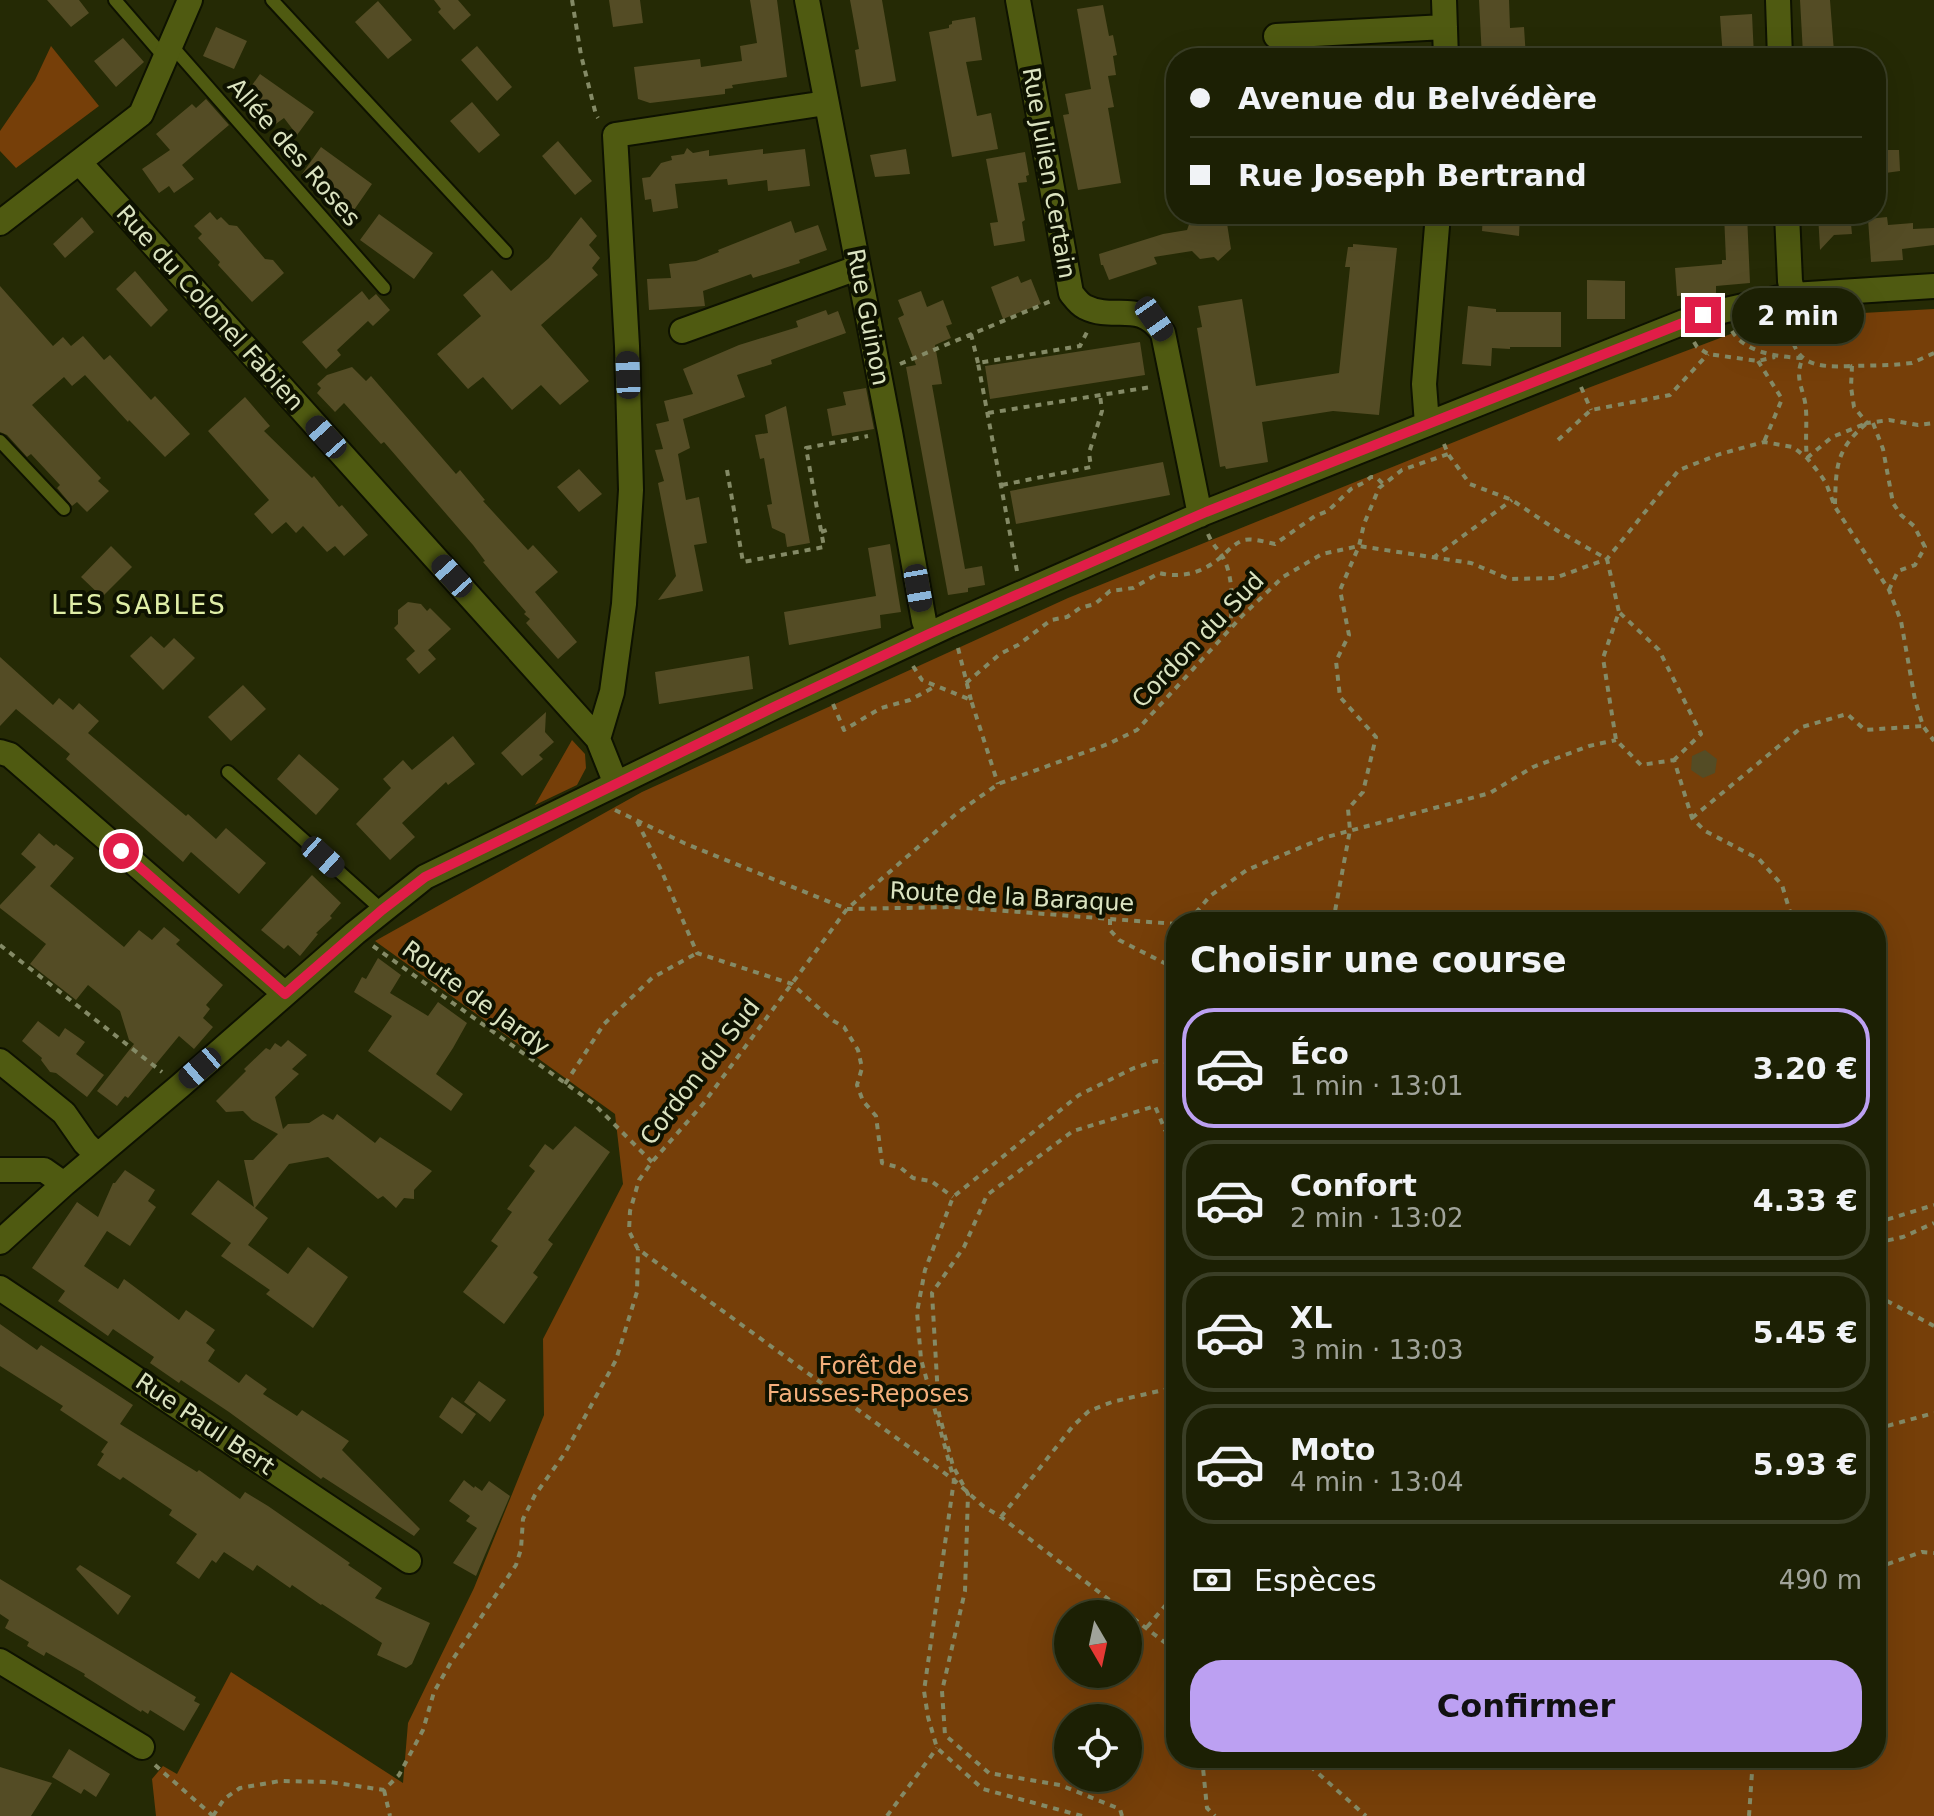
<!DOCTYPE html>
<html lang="fr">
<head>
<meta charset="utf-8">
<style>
  :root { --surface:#1c2004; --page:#25280e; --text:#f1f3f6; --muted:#a0a39a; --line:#3a3e26; --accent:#bca0f2 }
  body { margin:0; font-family:"DejaVu Sans",sans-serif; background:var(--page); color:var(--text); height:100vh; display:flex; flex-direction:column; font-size:30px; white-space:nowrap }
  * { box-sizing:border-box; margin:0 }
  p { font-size:26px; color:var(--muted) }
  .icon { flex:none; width:44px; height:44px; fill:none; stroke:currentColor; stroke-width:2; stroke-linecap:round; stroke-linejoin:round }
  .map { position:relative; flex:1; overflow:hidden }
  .panel { position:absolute; left:1166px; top:912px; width:720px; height:856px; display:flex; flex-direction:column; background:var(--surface); border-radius:32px; box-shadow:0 8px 32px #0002,0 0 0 2px var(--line) }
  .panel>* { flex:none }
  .guide { position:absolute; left:1166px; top:48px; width:720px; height:176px; border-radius:32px; box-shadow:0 8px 32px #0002,0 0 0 2px var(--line); display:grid; align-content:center; height:176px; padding:0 24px; background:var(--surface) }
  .needle { width:52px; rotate:171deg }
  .tools { position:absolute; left:1054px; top:1600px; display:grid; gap:16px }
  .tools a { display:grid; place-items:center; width:88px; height:88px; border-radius:50%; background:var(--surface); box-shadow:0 8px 32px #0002,0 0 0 2px var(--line); font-size:40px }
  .end { position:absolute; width:36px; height:36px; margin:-18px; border:10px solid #e11d48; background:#fff; box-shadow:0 0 0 4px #fff }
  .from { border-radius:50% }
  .bubble { position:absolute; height:56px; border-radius:28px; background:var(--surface); box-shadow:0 8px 32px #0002,0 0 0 2px var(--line); font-size:26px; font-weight:600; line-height:56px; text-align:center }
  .car { position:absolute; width:24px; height:48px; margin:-24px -12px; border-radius:10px; box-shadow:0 0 6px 2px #0007; background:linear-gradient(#222 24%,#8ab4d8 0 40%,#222 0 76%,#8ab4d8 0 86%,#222 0) }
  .guide b { display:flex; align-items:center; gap:28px; height:76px; font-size:30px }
  .guide b+b { border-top:2px solid var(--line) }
  .guide i { width:20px; height:20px; background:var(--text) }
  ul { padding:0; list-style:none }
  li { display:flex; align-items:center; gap:24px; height:120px; margin:0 16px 12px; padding:0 8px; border:4px solid var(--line); border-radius:32px }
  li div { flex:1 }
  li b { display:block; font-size:30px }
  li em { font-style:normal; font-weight:600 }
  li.on { border-color:var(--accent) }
  li>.icon { width:72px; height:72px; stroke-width:1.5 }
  h2 { padding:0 24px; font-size:36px; line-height:96px }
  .pay { display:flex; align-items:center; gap:20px; height:88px; padding:0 24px; font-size:30px }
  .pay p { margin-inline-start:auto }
  .action { display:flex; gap:16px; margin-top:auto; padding:16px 24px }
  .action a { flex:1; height:92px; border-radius:32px; background:var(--accent); color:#111; font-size:32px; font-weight:600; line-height:92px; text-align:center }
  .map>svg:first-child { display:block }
</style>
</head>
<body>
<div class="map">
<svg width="1934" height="1816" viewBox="0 0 1934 1816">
  <rect width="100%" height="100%" fill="#252a05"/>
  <path fill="#763f09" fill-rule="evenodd" d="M51,46L99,106L16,168L0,151V131L35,80Z
    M1934,309V1816H156L152,1779L163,1766L177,1774L231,1672L403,1783L408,1723L474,1588L544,1415L543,1339L623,1184L615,1114L375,941L642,792L1068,598L1588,388L1773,318ZM1176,922H1876V1758H1176ZM1068,1614H1128V1674H1068ZM1068,1718H1128V1778H1068Z
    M572,740L585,754L586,768L577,785L535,805Z"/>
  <path fill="#544c25" d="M47,0H79L89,13L71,27Z
    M434,0H458L471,15L454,30L438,12L441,9Z
    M609,0H640L643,23L613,27Z
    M750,0H777L787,77L732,85L733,88L725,89V94L650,103L638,99L634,67L700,59L701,67L742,61L740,46L757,43Z
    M850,0H882L896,81L861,87L855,50L859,49Z
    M1479,0H1509L1510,28L1524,27L1526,58H1482Z
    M1800,0H1830L1834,52L1803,54Z
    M378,1L412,40L388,59L355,22Z
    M1103,5L1109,36L1113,35L1117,55L1113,56L1116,75L1108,76L1114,107L1108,108L1121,183L1078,190L1063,115L1069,114L1065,94L1091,89L1077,9Z
    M1752,14L1754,57L1723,58L1720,16Z
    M975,17L982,60L966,62L977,116L991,113L998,149L952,157L929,32L949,28V25L952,24V21Z
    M216,27L247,41L234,69L203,56Z
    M123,38L144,62L116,87L94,61Z
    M477,46L512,87L497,101L461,60Z
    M260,74L314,112L297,135L284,118L273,126L240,102Z
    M206,99L229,125L182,165L194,179L174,193L169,186L159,193L142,169L170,150L156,134L192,104L196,108Z
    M472,102L500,135L479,153L450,121Z
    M558,141L592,181L575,195L542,156Z
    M321,147L372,184L354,210L302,174Z
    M687,148L693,153L709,150V156L763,149V154L805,149L810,186L768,191L767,180L728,185L727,179L675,184L678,208L653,212L651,199L645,200L642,178L650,177L661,163L672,160L671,156L684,154Z
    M906,149L910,174L875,177L870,155Z
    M1877,150H1899L1900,171L1878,174Z
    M1025,152L1029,175L1026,176L1027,182L1018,183L1025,220L1022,222L1025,241L994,246L990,223L998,222L986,159Z
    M210,212L217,220L221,217L229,225L237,226L265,259L273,260L284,273L252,302L218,265L220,262L198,238L202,234L194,226Z
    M379,214L433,253L414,279L360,240Z
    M1208,214H1219L1226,217L1231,249L1218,261L1214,257L1200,259L1192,251L1154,257L1157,264L1109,280L1103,265H1101L1099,254L1163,234L1187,230L1191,219L1207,216Z
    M1483,214H1520L1519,236L1482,231Z
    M1724,214H1747L1750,283L1716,286V293L1677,296L1675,268L1722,264V260H1726Z
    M1818,214H1850L1852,234L1834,235L1820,250Z
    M82,217L94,232L65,258L53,244Z
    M581,217L597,236L589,245L600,258L592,268L598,275L541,325L589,381L560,405L541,385L512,410L483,377L468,389L437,354L481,316L463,295L492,270L511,291L549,258Z
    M1887,217L1888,225L1913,223V229L1934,228V245L1902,249L1903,260L1871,262L1868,219Z
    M791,221L795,233L818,225L827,250L799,260L800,263L753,278L751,274L703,291L705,306L649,310L647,279L671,278L669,264L696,261L719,252L718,250Z
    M1353,244L1397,248L1379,415L1333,411L1262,422L1268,462L1226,469L1225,466L1220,467L1197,328L1202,327L1198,306L1242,299L1256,386L1339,373L1350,267H1345L1348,247H1353Z
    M135,271L168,310L151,327L116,289Z
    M1018,276L1021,283L1031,279L1041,304L1003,319L991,287Z
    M1587,280L1625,281V319H1587Z
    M0,286L53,346L63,337L71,346L83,336L104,360L110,355L151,400L155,396L190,434L165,457L129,420L128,422L85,375L72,386L64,377L32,405L101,478L98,481L109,491L87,512L77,502L72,506L57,488L60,485L31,454L27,457L7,435L0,432Z
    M362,291L369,300L376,294L390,310L373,326L368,321L337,350L341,355L326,369L302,342Z
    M921,291L927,307L943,300L952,324L946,326L951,338L935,345L942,384L932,385L965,569L982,566L985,585L968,588V592L948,595L906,367L916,365L898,318L904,315L898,300Z
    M1468,306L1496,309V312H1561V347H1510V349L1492,348L1491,366L1462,364Z
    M826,310L828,315L838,311L846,333L771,360L772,364L737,375L745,397L683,419L690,448L678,454L686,500L699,497L707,543L694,545L703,591L658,600L676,576L658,483L664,481L655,450L663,449L656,424L669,421L664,401L693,394L683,369L739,345L798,327L796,321Z
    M1140,342L1145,375L990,399L985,366Z
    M352,367L366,381L371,376L456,474L460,470L485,500L483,501L528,550L533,545L558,572L535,592L577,642L558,659L526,623L530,619L524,614L526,612L483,562L485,561L473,545L384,442L381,444L344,403L335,412L317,393L321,388L317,384L327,375Z
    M866,388L874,429L832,436L827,409L846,405L843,392Z
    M245,397L270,426L264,431L312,478L314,476L339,507L342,505L368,535L344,556L335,546L327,552L303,526L296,533L286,522L272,534L254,514L269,500L208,431Z
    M786,406L810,543L787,547L785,534L772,528L767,505L772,504L764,458L760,459L755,435L768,433L765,415Z
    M1163,462L1170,495L1016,524L1010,491Z
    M579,469L602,494L579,512L557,487Z
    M890,544L901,612L880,615L881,628L789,645L784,612L876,596L868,548Z
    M111,546L132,567L102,597L81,577Z
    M408,602L421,604L427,611L430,608L451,629L428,650L436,659L419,674L406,659L415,651L394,628L398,624V610Z
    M151,636L164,648L174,638L195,658L163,690L130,656Z
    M749,656L753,689L659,704L655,672Z
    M0,657L53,705L59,698L73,710L79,703L99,721L88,733L186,816L188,814L216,839L226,828L266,863L239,894L191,852L183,862L66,759L70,754L16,709L0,726Z
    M243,685L266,709L231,741L208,717Z
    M546,712L545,732L554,742L539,755L543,759L522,776L501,753Z
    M453,736L475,764L448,785L446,782L402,823L415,837L390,860L356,824L391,788L383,779L403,760L412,770Z
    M1705,750L1717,759L1715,773L1703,778L1691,770L1692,756Z
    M299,754L339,789L316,815L277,779Z
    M39,833L54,846L56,844L74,858L50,886L124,947L139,930L152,940L164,927L180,940L176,944L223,985L206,1005L210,1009L203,1018L213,1027L194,1049L179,1036L128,1098L125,1096L117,1106L97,1091L134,1044L129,1040L120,1011L88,985L76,1000L30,964L46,944L0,908V905L36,867L21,854Z
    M312,875L341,903L330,916L332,918L316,933L318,934L300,956L288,945L284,949L261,930Z
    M378,958L401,975L390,993L428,1016L438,1002L467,1023L453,1048L436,1074L463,1094L451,1111L368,1051L392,1016L354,992L362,977L366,979Z
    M38,1021L59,1037L65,1028L85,1042L76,1054L104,1075L87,1097L56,1073L50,1072L41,1060L42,1058L22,1041Z
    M288,1040L307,1055L292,1069L299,1074L275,1097L283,1129L288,1124L309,1123L323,1114L333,1120L337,1114L375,1143L380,1137L432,1171L414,1190V1199L404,1198L396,1208L383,1196L378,1199L328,1157L289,1164L255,1208L268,1218L248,1245L288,1274L308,1247L348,1277L313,1328L266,1294L270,1290L221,1256L231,1243L191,1214L218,1180L254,1207L244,1160H253L278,1134L252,1120L243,1111L226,1112L216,1101L246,1071L244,1069L266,1048L270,1050L275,1043L281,1047Z
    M575,1126L610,1152L548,1240L553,1244L533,1273L538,1277L504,1324L463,1292L498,1246L491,1241L512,1212L507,1209L535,1171L529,1166L545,1144L553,1150Z
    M125,1170L155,1190L148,1201L156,1207L130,1246L107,1231L84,1266L118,1289L124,1279L179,1320L186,1310L215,1330L206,1343L215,1350L208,1361L239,1383L246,1374L267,1389L263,1394L297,1416L302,1410L349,1441L342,1450L420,1529L414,1536L323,1477L321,1479L229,1412L181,1380L179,1383L150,1363L154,1357L113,1329L108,1336L58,1301L65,1291L32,1268L77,1202L98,1217L113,1183H115Z
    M0,1324L37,1350L41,1345L133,1405L120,1424L197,1472L199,1470L240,1499L245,1492L268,1506L350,1563L348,1565L382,1588L375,1598L430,1623L412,1664L406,1668L377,1655L382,1643L322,1604L321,1605L292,1585L290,1588L257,1565L253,1571L224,1552L216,1563L212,1560L199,1579L176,1563L197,1534L169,1515L172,1510L123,1477L120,1480L97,1465L104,1454L101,1452L108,1442L60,1410L63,1406L0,1366Z
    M479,1381L506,1400L490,1422L464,1402Z
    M452,1397L476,1414L462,1434L439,1417Z
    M464,1480L474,1488L475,1486L482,1491L489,1481L510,1496L476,1576L453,1563L477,1528L466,1521L470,1516L449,1501Z
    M80,1565L131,1596L118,1615L76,1569Z
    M0,1579L196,1697L194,1701L200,1704L184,1731L150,1710L148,1714L142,1710L141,1712L84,1676L85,1674L46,1652L44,1656L27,1646L29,1642L5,1628L9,1620L0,1614Z
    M69,1749L110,1774L96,1797L84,1789L81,1794L52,1777Z
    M0,1767L52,1783L31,1816H0Z"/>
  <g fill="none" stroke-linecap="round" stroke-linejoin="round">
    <g stroke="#0e1201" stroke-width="16">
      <path id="service" d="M115,0L165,58
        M272,0L506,252
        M171,45L384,288
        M0,441L64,509
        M228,772L382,910"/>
    </g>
    <g stroke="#0e1201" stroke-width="28">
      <path id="minor" d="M807,0L890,432L924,621L929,634
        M1018,0L1071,293C1075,298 1079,304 1085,307C1115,322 1139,299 1163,333L1200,515
        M1444,0L1446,58
        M1778,0L1780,58
        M1276,36L1445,27
        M79,162L598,739L616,784
        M1787,214L1790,281L1793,295
        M0,223L141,114L190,0
        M682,331L857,268
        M1427,424L1424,384L1438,214
        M598,739L612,692L624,604L631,490L627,346L615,135L826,103
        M0,752L10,755L285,994
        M0,1061L64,1113L85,1143L97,1155
        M0,1170H44L64,1184
        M0,1242L64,1184L180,1086L355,933L425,877L774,707L949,625L1206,512L1684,322L1726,310L1793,295L1934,286
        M0,1288L409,1561
        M0,1661L142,1747"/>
    </g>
    <path stroke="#848a66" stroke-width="4" stroke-dasharray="6 6" stroke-linecap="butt" d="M572,0L581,55L596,115L598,118
      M1789,320C1792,364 1812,368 1852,366
      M1732,331C1745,353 1779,357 1803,358C1793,379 1805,390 1806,410C1807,426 1805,441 1807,458
      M971,334L978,363
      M1694,342L1697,347L1708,354L1758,361L1775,357
      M1934,353L1912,363L1892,365L1852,366L1851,387L1854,407L1867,423L1889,420L1918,425L1934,423
      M1758,361L1782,399L1764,442
      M900,364L1051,301
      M1581,387L1591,410
      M988,413L1151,387
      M1873,423L1883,449L1893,503L1901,515L1914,526L1925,547L1915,565L1898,571L1889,590
      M1558,440L1591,410L1670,395L1708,354
      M1444,444L1448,454L1470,484L1512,500L1558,531L1607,559L1619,612L1603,658L1616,740L1641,765L1674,760L1692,818L1705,831L1759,859L1782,885L1793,922
      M1807,458L1832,437L1867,423C1836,449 1836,466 1835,504
      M727,470L743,562L824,547L806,448L868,436
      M1002,485L1091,467L1089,453L1102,411L1100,395
      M821,532L830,529
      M1208,534C1212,544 1217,548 1222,556C1233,572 1234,610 1229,627
      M1433,558L1512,500
      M1017,571L978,363L1080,346L1087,332
      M1620,613L1659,650L1701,734L1674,760
      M958,648L971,700
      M913,666L922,680L971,700L998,784
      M966,683L1000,654L1018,645L1051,620L1067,617L1080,608L1095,604L1110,591L1133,588L1159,573C1183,579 1205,572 1223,555C1230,549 1235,543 1244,540C1252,538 1266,542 1275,544L1315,516L1328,511L1351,489L1365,482L1371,477H1376L1383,484
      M833,704L844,730L881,708L910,700L936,686
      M615,810L684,843L847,909L954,907L1176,924
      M1692,818L1802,727L1847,714L1865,730L1923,726
      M637,821L662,872L697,953L792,984L832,1020L844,1027L858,1050L862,1068L857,1085L863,1101L876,1116L882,1163L901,1168L913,1178L931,1181L953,1197
      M1110,919V930L1119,940L1176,969
      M1188,922L1210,896L1247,870L1323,838L1490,793L1533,767L1589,746L1616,740
      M1333,922L1350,830L1348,809L1363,792L1376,737L1340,697L1336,661L1349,635L1340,590L1359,546L1364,524L1379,488L1402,470L1448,454
      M0,945L162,1072
      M373,946L593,1103L652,1162
      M565,1084L604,1024L652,978L697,953
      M1876,1223L1934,1205
      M1876,1243L1903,1237L1934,1223
      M1876,1295L1934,1326
      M1876,1429L1934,1413
      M1001,1517L1073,1426L1089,1411L1112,1402L1176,1387
      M1876,1568L1922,1552L1934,1553
      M1147,1627L1176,1593
      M1176,1651L1001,1517L983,1506L954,1480L638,1249L629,1231L630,1211L639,1180L652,1162L703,1104L847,909L956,814L998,784L1108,744L1137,730L1243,615L1283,577L1322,554L1359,546L1471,563L1509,579L1555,578L1607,559L1679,470L1720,454L1764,442L1793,447L1807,458L1820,474L1826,483L1835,507L1889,590L1901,621L1915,700L1923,726L1934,741
      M1202,1758L1207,1808L1215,1816
      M1301,1758L1366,1816
      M155,1765L213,1816
      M384,1790L390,1816
      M213,1816L224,1799L240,1788L280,1781L330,1782L384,1790L399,1775L423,1730L434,1692L451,1662L516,1565L521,1549L523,1519L535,1495L565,1453L616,1360L637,1292L638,1249
      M887,1816L937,1748
      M1082,1816L983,1789L937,1748L928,1717L924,1691L954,1480L921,1359L917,1312L925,1270L953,1197L1079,1095L1134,1068L1156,1061L1176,1063
      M1122,1816L1120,1809L1060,1785L989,1773L945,1735L942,1691L965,1591L968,1494L953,1466L939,1414L932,1293L964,1247L987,1195L1073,1131L1155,1106L1165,1130L1176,1129
      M1749,1816L1753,1758"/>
    <use href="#service" stroke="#4f5a11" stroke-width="12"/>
    <use href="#minor" stroke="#4f5a11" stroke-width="24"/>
  </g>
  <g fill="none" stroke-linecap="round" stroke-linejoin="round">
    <path stroke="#e11d48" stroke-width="10" d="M121,851L285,994L382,910L425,877L774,707L929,634L1021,593L1206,512L1703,315"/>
  </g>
  <g text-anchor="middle" stroke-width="8" stroke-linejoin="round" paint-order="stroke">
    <g font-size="24" fill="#dbe3c0" stroke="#0e1200">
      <text transform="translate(294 152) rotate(49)" y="8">Allée des Roses</text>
      <text transform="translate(1049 173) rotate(80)" y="8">Rue Julien Certain</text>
      <text transform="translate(210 308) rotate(48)" y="8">Rue du Colonel Fabien</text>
      <text transform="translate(868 317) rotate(79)" y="8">Rue Guinon</text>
      <text transform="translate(1198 640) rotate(-46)" y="8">Cordon du Sud</text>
      <text transform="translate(1012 897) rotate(3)" y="8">Route de la Baraque</text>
      <text transform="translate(476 998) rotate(36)" y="8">Route de Jardy</text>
      <text transform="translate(700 1072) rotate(-52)" y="8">Cordon du Sud</text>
      <text transform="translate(205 1424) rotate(34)" y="8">Rue Paul Bert</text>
    </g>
    <g font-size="24" fill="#f4af7b" stroke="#0e1200">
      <text x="868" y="1374">Forêt de<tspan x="868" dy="28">Fausses-Reposes</tspan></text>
    </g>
    <g font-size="26" letter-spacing="2" fill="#dfeea6" stroke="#0e1200">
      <text x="139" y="614">LES SABLES</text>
    </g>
  </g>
</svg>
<div class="tools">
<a><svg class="needle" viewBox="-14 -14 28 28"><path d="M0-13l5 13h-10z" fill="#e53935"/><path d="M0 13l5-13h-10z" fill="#a0a39a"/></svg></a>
<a><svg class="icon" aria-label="locate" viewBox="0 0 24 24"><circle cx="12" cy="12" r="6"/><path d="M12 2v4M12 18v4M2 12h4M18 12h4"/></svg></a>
</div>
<i class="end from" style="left:121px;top:851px"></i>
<i class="end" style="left:1703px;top:315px"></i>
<div class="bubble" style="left:1732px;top:288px;width:132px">2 min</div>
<i class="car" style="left:1154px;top:319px;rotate:145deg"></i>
<i class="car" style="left:628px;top:375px;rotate:358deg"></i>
<i class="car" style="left:326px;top:437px;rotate:318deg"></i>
<i class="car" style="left:452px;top:576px;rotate:318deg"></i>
<i class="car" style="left:918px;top:588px;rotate:170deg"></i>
<i class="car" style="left:323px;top:857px;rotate:132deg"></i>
<i class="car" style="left:200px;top:1068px;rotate:229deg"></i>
<div class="guide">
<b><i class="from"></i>Avenue du Belvédère</b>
<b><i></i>Rue Joseph Bertrand</b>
</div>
<section class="panel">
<h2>Choisir une course</h2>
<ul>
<li class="on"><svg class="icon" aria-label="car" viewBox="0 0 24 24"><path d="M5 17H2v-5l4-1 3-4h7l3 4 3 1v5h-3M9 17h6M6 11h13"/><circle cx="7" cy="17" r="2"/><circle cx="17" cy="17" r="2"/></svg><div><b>Éco</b><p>1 min · 13:01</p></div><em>3.20 €</em></li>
<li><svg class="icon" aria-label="car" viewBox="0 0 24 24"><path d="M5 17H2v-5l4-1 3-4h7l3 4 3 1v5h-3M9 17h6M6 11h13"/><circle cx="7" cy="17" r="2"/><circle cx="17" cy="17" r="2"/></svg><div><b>Confort</b><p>2 min · 13:02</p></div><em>4.33 €</em></li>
<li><svg class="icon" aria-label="car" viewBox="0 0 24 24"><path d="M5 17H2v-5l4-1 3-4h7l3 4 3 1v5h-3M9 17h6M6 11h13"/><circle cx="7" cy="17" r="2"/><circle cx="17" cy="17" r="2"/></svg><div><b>XL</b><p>3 min · 13:03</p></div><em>5.45 €</em></li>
<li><svg class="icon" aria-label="car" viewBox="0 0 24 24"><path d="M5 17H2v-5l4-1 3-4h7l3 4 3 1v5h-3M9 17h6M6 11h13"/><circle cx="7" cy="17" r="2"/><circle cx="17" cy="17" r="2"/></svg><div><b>Moto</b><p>4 min · 13:04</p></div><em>5.93 €</em></li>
</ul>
<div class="pay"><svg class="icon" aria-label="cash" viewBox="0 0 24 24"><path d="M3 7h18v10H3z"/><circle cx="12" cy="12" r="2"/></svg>Espèces<p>490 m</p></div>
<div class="action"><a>Confirmer</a></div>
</section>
</div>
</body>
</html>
